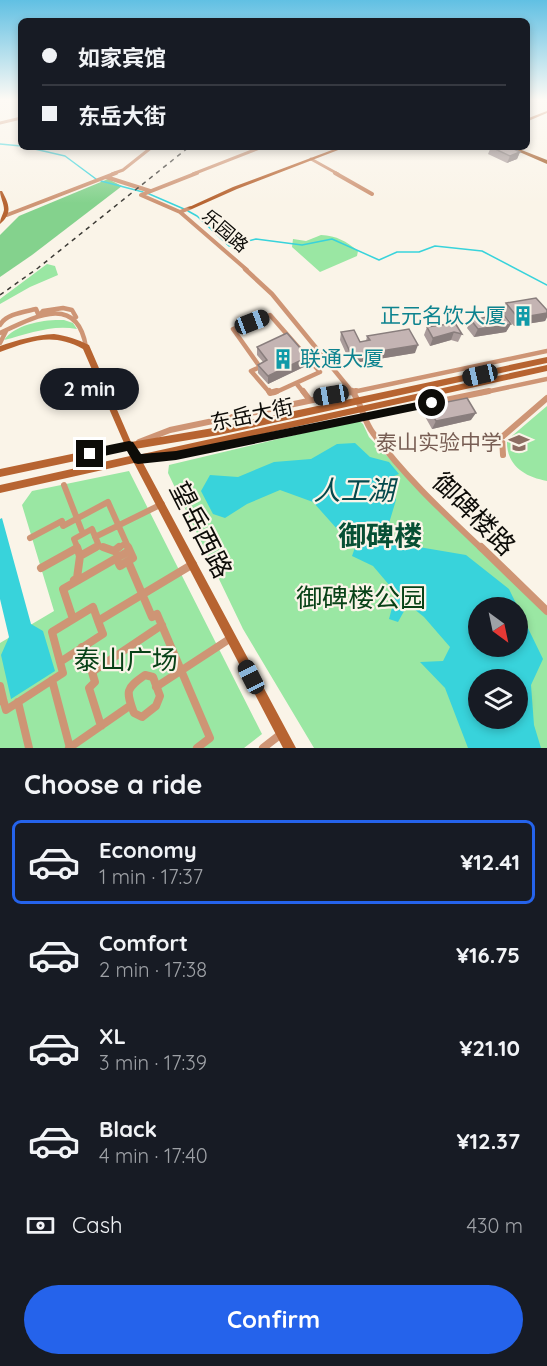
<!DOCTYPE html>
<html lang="en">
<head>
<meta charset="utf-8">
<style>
  :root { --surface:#171b24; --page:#20242c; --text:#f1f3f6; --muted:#9ea1a6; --line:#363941; --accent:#2563eb }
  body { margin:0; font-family:Quicksand,"Noto Sans SC",sans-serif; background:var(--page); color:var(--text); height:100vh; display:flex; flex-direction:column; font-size:22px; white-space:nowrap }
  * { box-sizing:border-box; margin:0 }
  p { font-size:20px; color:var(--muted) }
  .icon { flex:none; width:33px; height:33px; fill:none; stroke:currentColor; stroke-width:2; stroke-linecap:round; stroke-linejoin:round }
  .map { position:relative; height:748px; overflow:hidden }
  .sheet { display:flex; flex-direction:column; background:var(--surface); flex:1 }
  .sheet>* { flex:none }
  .top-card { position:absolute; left:18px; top:18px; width:512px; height:132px; border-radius:9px; box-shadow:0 3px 9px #0003; display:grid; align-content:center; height:132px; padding:0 24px; background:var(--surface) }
  .needle { width:39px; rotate:147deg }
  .tools { position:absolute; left:468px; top:597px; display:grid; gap:12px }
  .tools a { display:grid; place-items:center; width:60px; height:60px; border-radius:50%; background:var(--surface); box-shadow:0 3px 9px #0003; font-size:30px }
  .end { position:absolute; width:27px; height:27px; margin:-14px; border:8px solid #0d0c08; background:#fff; box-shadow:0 0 0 3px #fff }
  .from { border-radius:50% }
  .bubble { position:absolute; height:42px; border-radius:21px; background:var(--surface); box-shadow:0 3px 9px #0003; font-size:20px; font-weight:700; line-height:42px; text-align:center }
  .car { position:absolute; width:18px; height:36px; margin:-18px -9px; border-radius:8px; box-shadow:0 0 4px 2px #0007; background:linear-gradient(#222 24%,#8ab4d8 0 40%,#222 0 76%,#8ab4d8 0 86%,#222 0) }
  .top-card b { display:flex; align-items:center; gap:21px; height:57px; font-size:22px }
  .top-card b+b { border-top:2px solid var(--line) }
  .top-card i { width:15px; height:15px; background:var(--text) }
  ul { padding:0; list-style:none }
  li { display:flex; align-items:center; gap:18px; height:84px; margin:0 12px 9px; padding:0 12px; border:3px solid transparent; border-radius:9px }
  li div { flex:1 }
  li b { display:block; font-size:22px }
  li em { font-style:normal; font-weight:700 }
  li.active { border-color:var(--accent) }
  li>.icon { width:54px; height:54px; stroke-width:1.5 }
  h2 { padding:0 24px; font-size:27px; line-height:72px }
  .pay { display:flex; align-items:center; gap:15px; height:66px; padding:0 24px; font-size:22px }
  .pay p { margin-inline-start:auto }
  .cta { display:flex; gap:12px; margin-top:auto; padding:12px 24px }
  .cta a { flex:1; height:69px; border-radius:36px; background:var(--accent); color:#fff; font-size:24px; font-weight:700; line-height:69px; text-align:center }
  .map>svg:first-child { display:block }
</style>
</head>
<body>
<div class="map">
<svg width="547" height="748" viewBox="0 0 547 748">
  <rect width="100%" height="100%" fill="#faf4e8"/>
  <path fill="#9ae7a3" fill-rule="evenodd" d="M321,235C337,236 346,241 358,251L357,256L320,272L292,247L293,239L306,241Z
    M47,264L55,266L58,275L30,287L0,304V299Z
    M64,320L73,323L77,329C52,324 28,334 4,340C15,324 45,319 64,320Z
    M547,406V481C524,477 506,465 507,440Z
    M358,420L363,424L369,437L434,505L547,615V748H314L243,629L168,473L169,465ZM478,608H518V646H478ZM478,680H518V718H478Z
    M129,471L262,734L244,748H0V643L54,611L22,505L32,491Z"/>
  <path fill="#84d28d" d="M108,179L122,186L32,255L0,277V235L19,216Z"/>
  <path fill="#38d3db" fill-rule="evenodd" d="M355,443L370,457L389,462L399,474L389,478L396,500L387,530L407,545L466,555L509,589L543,659L531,685L534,725L541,748H468L445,688L420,662L443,661L450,647L424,617L408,604L398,622L389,619L396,593L373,566L352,556L357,542L346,539L313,502L280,490L247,504L225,518L213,514L201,491L210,475L238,477L274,462L311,459L337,444ZM478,608H518V646H478ZM478,680H518V718H478Z
    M2,518L31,624L43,631L55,671L11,699L1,655L9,637L0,599V519Z"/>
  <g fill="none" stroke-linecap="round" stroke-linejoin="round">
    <path stroke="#38d3db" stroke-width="1.5" d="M0,144L21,146
      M26,147L65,156L96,179
      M101,181L143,192
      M147,193L184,209
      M188,211L197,216L229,246L256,239L302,245L332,239L379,260L397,252H419L435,246L482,251L547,285"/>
    <path stroke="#ce9575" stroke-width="3" d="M0,123L21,118
      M311,159L338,174
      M112,174L123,170L152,147
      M193,174L262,147"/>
    <path stroke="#ce9575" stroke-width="4" d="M335,173L372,194
      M106,177L150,191
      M190,208L180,212L247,270
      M180,212L141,195L197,173
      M7,215L116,173"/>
    <path stroke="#ce9575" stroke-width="4.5" d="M245,269L272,294L353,393
      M0,325C6,314 24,312 36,309L39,316L43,311L63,308L72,310L76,317
      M0,333C34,317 77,293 86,347
      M0,343L6,331
      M296,383L304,393
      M270,393L251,371L260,367L233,329L270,315L320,372L274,393
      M348,393L547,351
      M481,393L547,379"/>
    <path stroke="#ce9575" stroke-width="6" d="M269,391L270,393L277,391
      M303,391L309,399
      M352,391C362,404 363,420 373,433C404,476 444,513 482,549
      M139,442L170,430L356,391
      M503,455L502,437L547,398
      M152,458L176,456L489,391
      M64,485L83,534
      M95,537L162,504
      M30,538L62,521L63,526L108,502L129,549
      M99,546L108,549
      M78,549L74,539L92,529L99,546L93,549
      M117,549L126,543"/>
    <path stroke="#ce9575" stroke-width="8" d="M77,547L80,556L96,547
      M103,547L114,551L119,547
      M128,547L133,558L128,561L152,617L157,614L210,738L197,748
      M481,547L547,611
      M116,558L120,566L128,561
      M41,568L77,548
      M74,580L77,578L80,556
      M73,619L63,589L129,551
      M82,647L92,672L162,625
      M60,662L52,632L93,607L98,621
      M92,672L95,682L89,688L101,726
      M145,675L153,677L160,696L156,706L142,717L134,713C126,691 125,689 145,675Z
      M52,680L70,748
      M0,686L3,699
      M156,687L231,638
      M0,701L3,699L6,710L63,673L60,662L103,634L98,621L193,564
      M18,702L29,748
      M69,748L131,705
      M263,748L281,734"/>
    <path fill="#b76431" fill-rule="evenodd" d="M547,111V113L526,122V119Z
      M340,147H346L237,189L192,209L187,208L233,187Z
      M0,191H2C9,204 13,213 0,224C0,218 3,215 4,210C4,203 0,197 0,191Z
      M54,334C67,336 77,339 89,345L131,442L219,427L547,357V363L219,435L135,449L138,455L547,365V371L142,461L296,748H283L134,463L0,493V485L130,456L127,450L0,477V469L124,443L83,349C52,332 31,341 0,352V346C18,340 35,335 54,334Z"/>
    <path fill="#97470d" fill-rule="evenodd" d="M508,147H514L547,160V164Z"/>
    <path stroke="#3c3a35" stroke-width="1.5" stroke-dasharray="4.5 4.5" stroke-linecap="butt" d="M0,295L38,268L189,147"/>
  </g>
  <path fill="#a99b9a" d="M491,147L520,152L517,159L507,163L488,154Z
    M506,303L547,310V317L545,321L514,326L501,311Z
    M471,320L511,324L506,332L474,337L467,328Z
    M427,327L462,334L458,342L451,340L430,346L424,335Z
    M341,332L360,342L366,341L367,336L415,353L354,363L349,360L340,340Z
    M257,347L308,365L268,384L258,373V365L263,362L257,355Z
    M427,406L471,420L432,429L423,413Z"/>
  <path fill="#897e7d" d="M520,152L517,159L507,163L510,156Z
    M547,313V317L545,321L514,326L518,318Z
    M511,324L506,332L474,337L478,329Z
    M454,332L451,340L430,346L433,338Z
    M418,345L415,353L354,363L356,355Z
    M308,357V365L268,384V376Z
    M476,413L471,420L432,429L436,421Z"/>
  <path fill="#c4b4b3" stroke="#897e7d" stroke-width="1.5" d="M491,147H510L520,152L510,156Z
    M536,298L547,310V313L518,318L506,303Z
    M503,314L511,324L478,329L471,320Z
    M455,323L462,334L454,332L433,338L427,327Z
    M409,329L418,345L356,355L350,352L341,332L354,330L360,342L370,340L367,336Z
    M287,333L308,357L268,376L258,365L267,360L257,347Z
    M467,398L476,413L436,421L427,406Z"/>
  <linearGradient id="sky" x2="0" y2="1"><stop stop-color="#61c0e3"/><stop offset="0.49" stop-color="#fdfaf5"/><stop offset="1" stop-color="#fdfaf5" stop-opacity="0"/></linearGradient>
  <rect width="547" height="203" fill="url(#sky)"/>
  <path fill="#0d0c08" d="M432,399L437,403L432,407L176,460L138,464L134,463L127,451L90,459L84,454L90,449L129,441L133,442L141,454L176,451Z"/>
  <defs>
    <g id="building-bare" transform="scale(1.62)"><path d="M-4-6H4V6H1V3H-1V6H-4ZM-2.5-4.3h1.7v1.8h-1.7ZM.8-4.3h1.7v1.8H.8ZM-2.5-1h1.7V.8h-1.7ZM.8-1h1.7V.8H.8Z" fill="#0f9aa8" stroke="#faf4e8" stroke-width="2.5" paint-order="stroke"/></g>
    <g id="school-bare" transform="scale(1.62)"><path d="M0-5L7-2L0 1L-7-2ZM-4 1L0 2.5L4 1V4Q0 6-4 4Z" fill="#8d6e63" stroke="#faf4e8" stroke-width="2.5" paint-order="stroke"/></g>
  </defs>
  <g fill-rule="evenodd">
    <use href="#building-bare" x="523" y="316"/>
    <use href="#building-bare" x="283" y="359"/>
    <use href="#school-bare" x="519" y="443"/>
  </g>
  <g text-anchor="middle" stroke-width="4.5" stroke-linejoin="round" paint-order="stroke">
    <g font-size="18" fill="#0d0c08" stroke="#faf4e8">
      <text transform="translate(225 231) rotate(41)" y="6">乐园路</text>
    </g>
    <g font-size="21" fill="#0d838f" stroke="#faf4e8" text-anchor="end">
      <text x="506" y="323">正元名饮大厦</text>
      <text x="300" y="366" text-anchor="start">联通大厦</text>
    </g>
    <g font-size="21" fill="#0d0c08" stroke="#faf4e8">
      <text transform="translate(252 415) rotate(-12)" y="7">东岳大街</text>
    </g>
    <g font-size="21" fill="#785e54" stroke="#faf4e8" text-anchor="end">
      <text x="502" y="450">泰山实验中学</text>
    </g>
    <g font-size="26" fill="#0d0c08" stroke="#faf4e8">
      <text transform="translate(474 514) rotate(45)" y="9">御碑楼路</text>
      <text transform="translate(201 530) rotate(63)" y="9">望岳西路</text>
    </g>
    <g font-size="26" fill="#084217" stroke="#faf4e8">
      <text x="361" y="607">御碑楼公园</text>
      <text x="126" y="669">泰山广场</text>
    </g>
    <g font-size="27" font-style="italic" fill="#04494d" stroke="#faf4e8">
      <text x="354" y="500">人工湖</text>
    </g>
    <g font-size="28" font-weight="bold" fill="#074f34" stroke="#faf4e8">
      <text x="380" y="546">御碑楼</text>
    </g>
  </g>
</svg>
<div class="tools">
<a><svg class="needle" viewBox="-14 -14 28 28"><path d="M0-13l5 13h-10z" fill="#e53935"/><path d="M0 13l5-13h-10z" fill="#9ea1a6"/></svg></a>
<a><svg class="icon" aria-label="layers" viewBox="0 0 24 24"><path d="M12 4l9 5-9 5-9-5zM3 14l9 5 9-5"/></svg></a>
</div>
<i class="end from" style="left:432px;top:403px"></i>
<i class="end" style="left:90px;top:454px"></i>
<div class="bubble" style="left:40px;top:368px;width:99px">2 min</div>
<i class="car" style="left:252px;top:322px;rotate:69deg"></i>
<i class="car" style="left:480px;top:375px;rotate:257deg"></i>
<i class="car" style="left:331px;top:395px;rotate:260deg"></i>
<i class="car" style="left:251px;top:677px;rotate:333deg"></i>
<div class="top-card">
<b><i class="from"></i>如家宾馆</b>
<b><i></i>东岳大街</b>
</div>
</div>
<section class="sheet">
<h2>Choose a ride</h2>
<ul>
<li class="active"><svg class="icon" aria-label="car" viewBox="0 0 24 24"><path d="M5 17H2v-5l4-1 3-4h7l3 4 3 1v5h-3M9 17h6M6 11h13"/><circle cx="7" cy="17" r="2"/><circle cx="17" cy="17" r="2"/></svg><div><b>Economy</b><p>1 min · 17:37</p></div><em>¥12.41</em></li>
<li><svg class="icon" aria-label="car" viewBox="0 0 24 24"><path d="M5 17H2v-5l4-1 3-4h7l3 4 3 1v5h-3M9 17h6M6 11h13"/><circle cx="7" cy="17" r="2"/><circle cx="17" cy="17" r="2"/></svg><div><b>Comfort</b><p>2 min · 17:38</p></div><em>¥16.75</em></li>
<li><svg class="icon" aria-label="car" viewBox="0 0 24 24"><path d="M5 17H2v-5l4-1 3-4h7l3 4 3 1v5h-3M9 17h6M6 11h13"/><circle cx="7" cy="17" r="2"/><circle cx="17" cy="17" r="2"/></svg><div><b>XL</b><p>3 min · 17:39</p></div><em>¥21.10</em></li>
<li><svg class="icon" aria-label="car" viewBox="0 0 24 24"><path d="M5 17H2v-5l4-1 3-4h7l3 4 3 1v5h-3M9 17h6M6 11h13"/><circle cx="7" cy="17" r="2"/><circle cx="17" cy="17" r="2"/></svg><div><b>Black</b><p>4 min · 17:40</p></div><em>¥12.37</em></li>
</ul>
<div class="pay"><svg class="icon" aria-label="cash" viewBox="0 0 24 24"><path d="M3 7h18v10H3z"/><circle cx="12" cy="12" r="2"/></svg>Cash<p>430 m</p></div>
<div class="cta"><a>Confirm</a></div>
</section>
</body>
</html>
